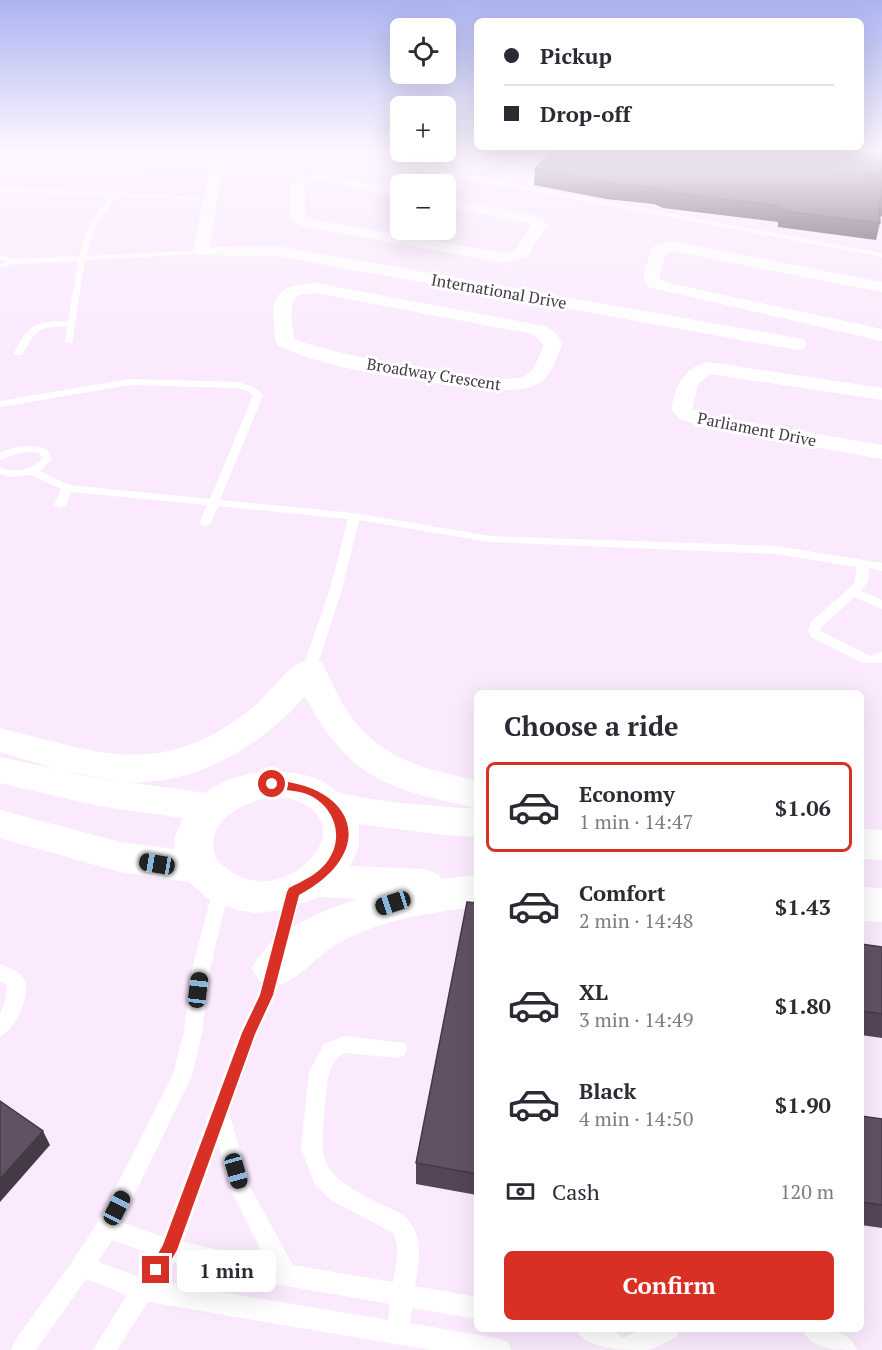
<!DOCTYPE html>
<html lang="en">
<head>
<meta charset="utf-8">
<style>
  :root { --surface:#fff; --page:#f2f2f3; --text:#2b2b33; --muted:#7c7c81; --line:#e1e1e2; --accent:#d93025 }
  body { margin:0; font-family:"PT Serif",serif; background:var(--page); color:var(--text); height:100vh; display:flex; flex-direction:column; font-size:22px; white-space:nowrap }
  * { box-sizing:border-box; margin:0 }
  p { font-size:20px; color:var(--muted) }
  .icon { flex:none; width:33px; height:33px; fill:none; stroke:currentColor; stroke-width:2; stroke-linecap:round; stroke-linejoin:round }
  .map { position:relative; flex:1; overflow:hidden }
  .drawer { position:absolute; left:474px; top:690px; width:390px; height:642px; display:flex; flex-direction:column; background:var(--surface); border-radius:9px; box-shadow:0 6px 24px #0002 }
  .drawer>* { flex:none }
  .banner { position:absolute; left:474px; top:18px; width:390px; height:132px; border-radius:9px; box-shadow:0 6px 24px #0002; display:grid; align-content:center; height:132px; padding:0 30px; background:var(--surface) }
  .controls { position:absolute; left:390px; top:18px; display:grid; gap:12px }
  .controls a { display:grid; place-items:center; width:66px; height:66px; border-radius:9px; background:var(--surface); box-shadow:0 6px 24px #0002; font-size:30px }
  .end { position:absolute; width:27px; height:27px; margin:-14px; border:8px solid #d93025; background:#fff; box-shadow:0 0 0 3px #fff }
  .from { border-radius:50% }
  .bubble { position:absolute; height:42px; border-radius:9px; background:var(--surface); box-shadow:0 6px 24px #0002; font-size:20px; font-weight:700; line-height:42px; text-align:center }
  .car { position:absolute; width:18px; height:36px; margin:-18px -9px; border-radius:8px; box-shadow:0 0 4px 2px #0007; background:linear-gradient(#222 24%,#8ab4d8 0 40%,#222 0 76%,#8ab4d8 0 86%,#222 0) }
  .banner b { display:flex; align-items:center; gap:21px; height:57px; font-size:22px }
  .banner b+b { border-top:2px solid var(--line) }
  .banner i { width:15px; height:15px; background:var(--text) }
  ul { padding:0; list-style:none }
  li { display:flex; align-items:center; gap:18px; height:90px; margin:0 12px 9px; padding:0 18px; border:3px solid transparent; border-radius:9px }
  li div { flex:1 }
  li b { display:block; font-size:22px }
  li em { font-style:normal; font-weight:700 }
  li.selected { border-color:var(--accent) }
  li>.icon { width:54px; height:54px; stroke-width:1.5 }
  h2 { padding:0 30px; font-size:27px; line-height:72px }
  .pay { display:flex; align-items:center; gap:15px; height:66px; padding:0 30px; font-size:22px }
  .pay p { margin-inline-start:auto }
  .primary-button { display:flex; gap:12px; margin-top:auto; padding:12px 30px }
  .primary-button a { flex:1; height:69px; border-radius:9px; background:var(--accent); color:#fff; font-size:24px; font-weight:700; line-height:69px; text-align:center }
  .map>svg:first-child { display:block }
</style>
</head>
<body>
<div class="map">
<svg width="882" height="1350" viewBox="0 0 882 1350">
  <rect width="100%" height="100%" fill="#fbeafe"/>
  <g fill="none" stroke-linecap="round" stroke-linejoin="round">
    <path fill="#fff" fill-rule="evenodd" d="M532,151H538L545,164L530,187L882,253V257L413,169L400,161L407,152H413L407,161L415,165L499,181L520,162L485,155V153L523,159L526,161L524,166L506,182L524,186L539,164Z
      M0,187L200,197L198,200L119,196C100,216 93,229 87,256L201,250L205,252L201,254L85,260L72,344L65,342L67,326C37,327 37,329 22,355H16L14,353C29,323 36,322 68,321L78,261L14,264L0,268V264L8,262L0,260V256L17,259L79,256C85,232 93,214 111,196L0,191Z
      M130,379L238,382C248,385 256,387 263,395L220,500L354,513L490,536L777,546L882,563V571L869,568L868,581L861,591L882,600V609L854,597L822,627L820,631L870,656L882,652V663H863L811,637L808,631L811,622L854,584L857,567L777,554L490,542L359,520L342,589L316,670L309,674L304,673L302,670L330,589L348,519L218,506L211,523L205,526L199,523L207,505L71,492L66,505L60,508L54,505L61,489L31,475L12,477L0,474V468C16,472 30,472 42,459L39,453C23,450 14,455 0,460V453C16,445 30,444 47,449L52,459L40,471L69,485L210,499L253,396L248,391L237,388L130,385L0,407V401Z
      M221,882L227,884L229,889L210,969L202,1032L192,1076L121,1222L163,1237L239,1033L258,994L285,892L287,887L293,885L299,887L301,892L276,995L257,1034L229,1112L250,1187L293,1265L393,1282C396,1266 401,1249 393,1233L331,1200L315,1185L301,1148L309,1072L324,1044L344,1036L405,1043L407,1049L405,1055L398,1058L345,1053C328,1060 328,1080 326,1096C320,1162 315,1170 376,1202C386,1207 402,1212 408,1220C425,1239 418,1264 415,1286L477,1297V1319L412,1308L410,1323L500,1339L508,1342L511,1350H432L148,1302L117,1350H93L127,1295L86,1279L36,1350H11L14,1342L74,1259L99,1220L173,1075L184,1032L192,969L213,889L215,884ZM218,1143L231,1190L266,1260L183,1242ZM112,1240L153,1255L139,1277L98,1262ZM174,1262L286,1286L390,1304L388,1320L161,1282Z
      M0,964C7,967 21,972 24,979C31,995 16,1030 0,1036V1014L5,1001L7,985L0,981Z
      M576,1329H611L623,1338L643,1329H680L677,1337C668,1341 657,1348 647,1350C626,1350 585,1350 576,1329Z
      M802,1329C823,1329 848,1327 857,1350C836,1350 811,1350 802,1329Z"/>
    <path fill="#fff" fill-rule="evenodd" d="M212,151H225L210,247L277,246L797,338L804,340L806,344L804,348L797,350L277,256L195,255L193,252L209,170L121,168L114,164L121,160L210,162Z
      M321,173L400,189V197L321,181L311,182L305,186V216L310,219L504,253L516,250L531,224L446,206V198L538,216L544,219L547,226L528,256L504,263L301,226L289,218L291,184L303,175Z
      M671,241L882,282V292L672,251L666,253L659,276L661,280L673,284L882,329V341L648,287L643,276L651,250L653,247Z
      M316,283L545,326L558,335L562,345C549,376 548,387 512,390C443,386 341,374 278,346C274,339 274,330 274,322C270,289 288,285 316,283ZM316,293L533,334L544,345C539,355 535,371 525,376C502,389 323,352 294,339L291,316L293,301L299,295Z
      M708,362L882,388V400L710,374L698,384L692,409L708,415L882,445V459L704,427L679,419L672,410C675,386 683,368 708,362Z"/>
    <path fill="#fff" fill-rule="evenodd" d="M309,659L321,662C331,678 337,696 347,711C378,758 425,770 477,780V808C389,789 349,780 305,696C263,745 196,785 129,782C85,780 42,764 0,752V728C99,753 162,780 251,709C270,694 286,666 309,659Z
      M0,757L99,778L205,793C238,770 282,765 320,780C328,783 335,792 344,794C384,803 435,806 477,809V837L443,835L359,824V847L350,866L424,869L438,874L441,879L477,875V907C427,913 376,920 332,947C316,958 294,983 276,986C271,987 264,983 259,981L252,968C270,931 321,911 358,899L320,897L282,910L255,913L237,910L207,898L189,882L120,872L0,838V810L120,842L174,849L175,837L183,818L99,806L0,783ZM272,797C279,798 288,797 295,800C372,828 271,925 216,858C202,822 243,802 272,797Z
      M861,829L882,830V860L861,859Z
      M861,887L882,888V922L861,921Z"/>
  </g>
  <path fill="#544557" d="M882,151V217L880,216V223L876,240L778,227V222L663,208L654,204L606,199L534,185L535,169Z
    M477,903V1195L416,1184V1163Z
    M861,944L882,947V1038L861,1035Z
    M861,1116L882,1119V1228L861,1225Z"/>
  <path fill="#453847" d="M43,1131L50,1145L0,1202V1179Z"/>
  <path fill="#625065" stroke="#453847" stroke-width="1.5" d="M552,151H882V174L868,172L863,178L882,182V200H879L880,223L782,211L781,206L665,192L656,188L607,183L535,169Z
    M467,902L477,903V1174L416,1163Z
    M861,944L882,947V1014L861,1011Z
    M0,1101L43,1131L0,1179Z
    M861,1116L882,1119V1205L861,1202Z"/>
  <linearGradient id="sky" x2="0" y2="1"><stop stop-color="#acb3f1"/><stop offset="0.44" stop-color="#fdf6ff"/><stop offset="1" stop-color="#fdf6ff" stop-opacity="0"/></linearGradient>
  <rect width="882" height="340" fill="url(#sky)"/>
  <path fill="#d93025" d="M272,780C358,786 378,853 299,895L273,995L255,1034L177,1250L162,1276L156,1278L151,1276L149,1270L163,1245L242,1033L260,995L287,892L289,888C303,881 318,874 327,862C345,838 335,807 309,795C295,789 282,791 268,787L266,784Z"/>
  <g text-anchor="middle" stroke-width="6" stroke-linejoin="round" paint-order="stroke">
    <g font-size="16" fill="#423943" stroke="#fff">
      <text transform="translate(499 291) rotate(10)" y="6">International Drive</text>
      <text transform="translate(434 374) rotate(9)" y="6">Broadway Crescent</text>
      <text transform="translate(757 429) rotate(11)" y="6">Parliament Drive</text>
    </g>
  </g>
</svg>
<div class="controls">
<a><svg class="icon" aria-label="locate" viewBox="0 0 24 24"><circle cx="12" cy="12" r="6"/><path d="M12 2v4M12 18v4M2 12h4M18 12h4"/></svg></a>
<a>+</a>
<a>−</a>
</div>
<i class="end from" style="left:272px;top:784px"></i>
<i class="end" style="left:156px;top:1270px"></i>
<div class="bubble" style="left:177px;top:1250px;width:99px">1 min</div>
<i class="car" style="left:157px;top:864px;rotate:280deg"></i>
<i class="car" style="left:393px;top:903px;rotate:252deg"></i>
<i class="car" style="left:198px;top:990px;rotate:7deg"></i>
<i class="car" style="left:236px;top:1171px;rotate:164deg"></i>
<i class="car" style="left:117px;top:1208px;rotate:27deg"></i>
<div class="banner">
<b><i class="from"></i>Pickup</b>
<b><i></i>Drop-off</b>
</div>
<section class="drawer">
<h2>Choose a ride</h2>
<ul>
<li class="selected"><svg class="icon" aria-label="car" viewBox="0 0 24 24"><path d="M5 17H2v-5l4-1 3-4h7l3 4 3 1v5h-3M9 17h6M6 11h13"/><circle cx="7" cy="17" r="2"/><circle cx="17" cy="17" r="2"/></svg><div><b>Economy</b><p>1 min · 14:47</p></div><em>$1.06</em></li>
<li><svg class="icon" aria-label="car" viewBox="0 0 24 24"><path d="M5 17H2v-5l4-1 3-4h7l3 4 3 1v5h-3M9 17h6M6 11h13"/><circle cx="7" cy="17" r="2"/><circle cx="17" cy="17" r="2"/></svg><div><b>Comfort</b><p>2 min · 14:48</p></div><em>$1.43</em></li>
<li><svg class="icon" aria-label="car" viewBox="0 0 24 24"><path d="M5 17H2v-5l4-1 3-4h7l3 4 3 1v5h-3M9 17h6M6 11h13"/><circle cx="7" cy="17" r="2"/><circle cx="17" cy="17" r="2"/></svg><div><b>XL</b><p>3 min · 14:49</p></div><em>$1.80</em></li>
<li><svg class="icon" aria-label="car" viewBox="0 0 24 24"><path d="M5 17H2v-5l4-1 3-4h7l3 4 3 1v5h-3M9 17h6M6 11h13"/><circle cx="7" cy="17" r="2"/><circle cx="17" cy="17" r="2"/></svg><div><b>Black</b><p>4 min · 14:50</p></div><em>$1.90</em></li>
</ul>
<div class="pay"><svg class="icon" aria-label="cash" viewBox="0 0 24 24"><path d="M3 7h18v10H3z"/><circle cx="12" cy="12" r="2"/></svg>Cash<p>120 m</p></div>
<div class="primary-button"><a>Confirm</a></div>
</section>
</div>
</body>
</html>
